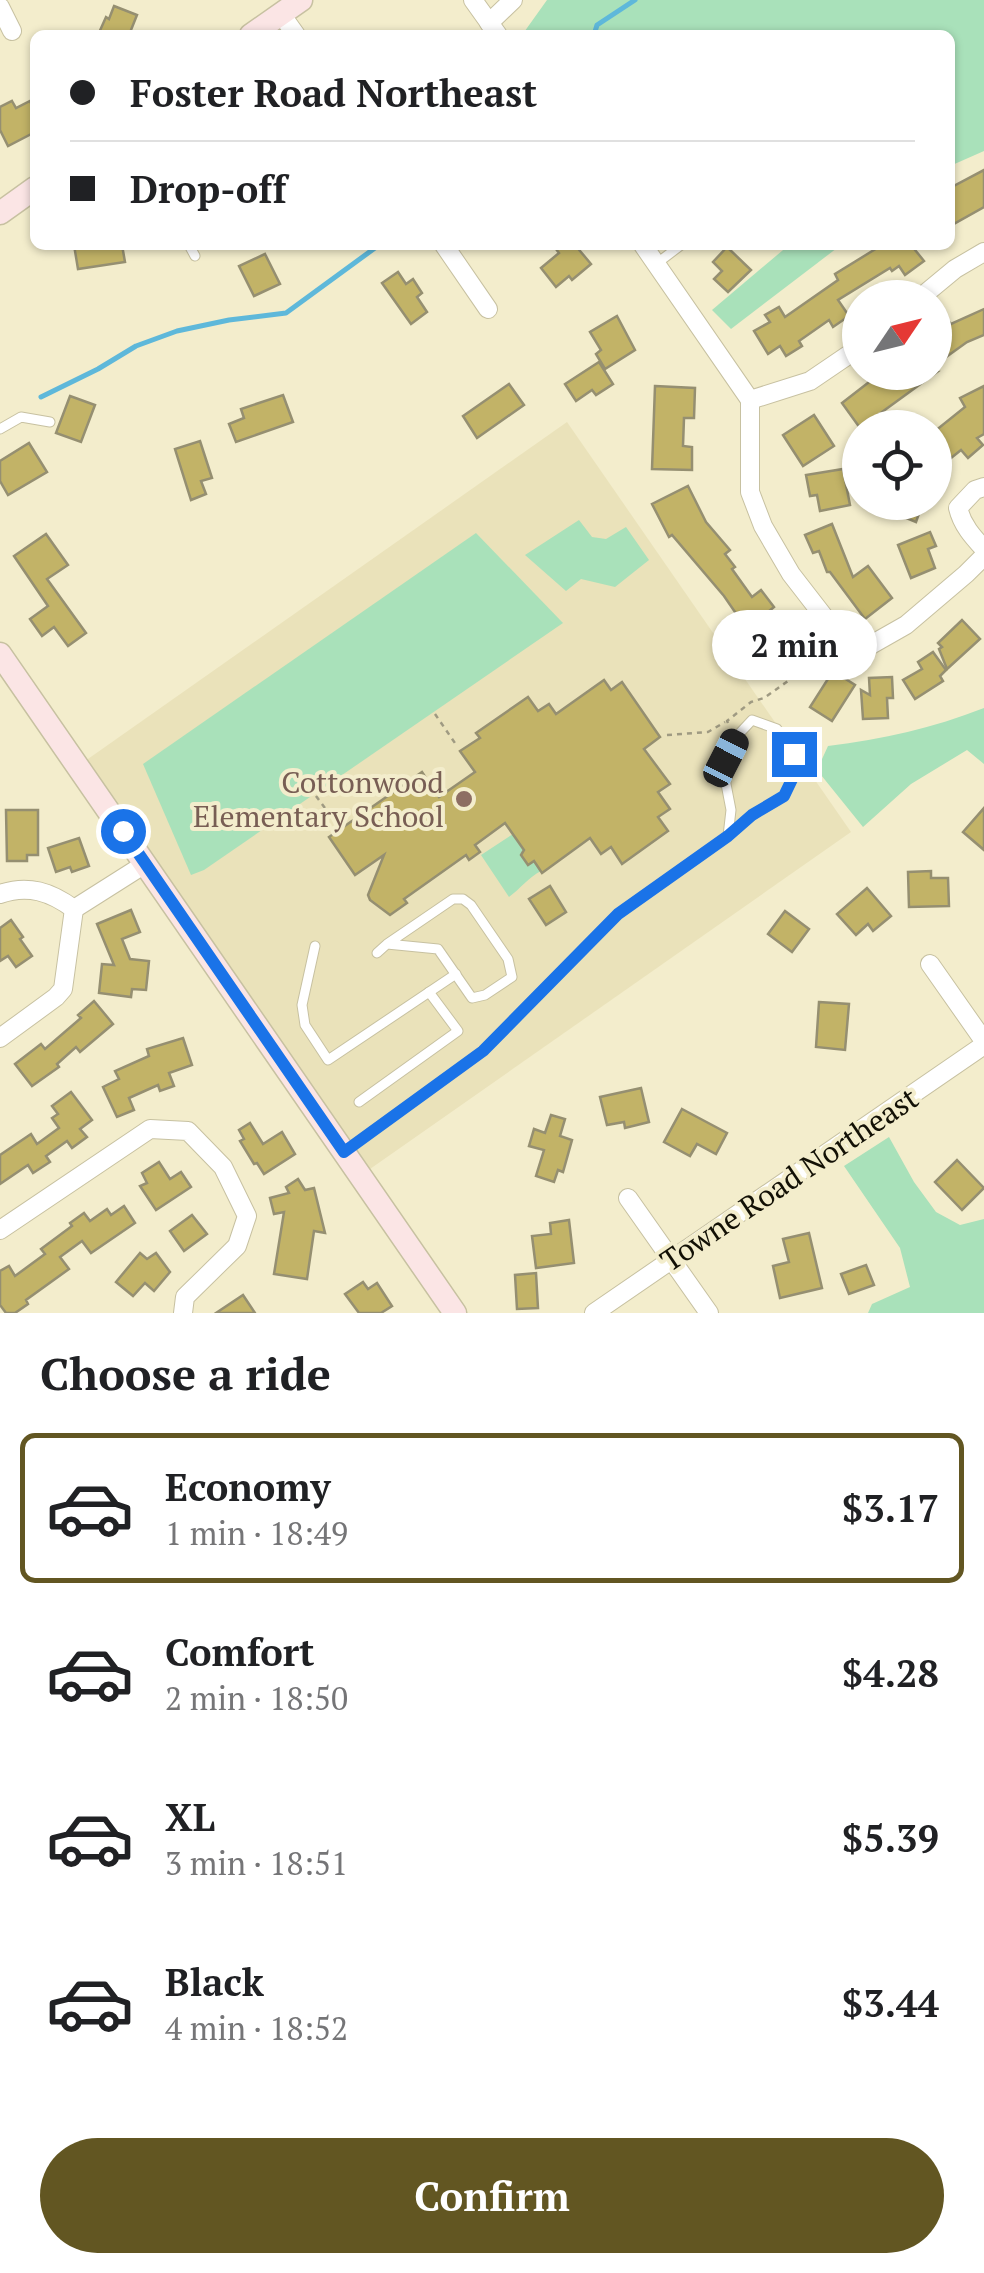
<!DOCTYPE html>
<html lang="en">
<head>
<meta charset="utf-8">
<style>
  :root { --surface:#fff; --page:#f6f6f6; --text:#202124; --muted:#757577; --line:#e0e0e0; --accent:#625622 }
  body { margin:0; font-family:"PT Serif",serif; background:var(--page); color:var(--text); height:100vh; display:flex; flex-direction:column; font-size:38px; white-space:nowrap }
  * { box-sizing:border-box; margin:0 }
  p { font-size:32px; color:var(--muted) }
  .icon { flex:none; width:55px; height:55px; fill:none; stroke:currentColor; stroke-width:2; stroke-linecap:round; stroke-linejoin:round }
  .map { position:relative; height:1313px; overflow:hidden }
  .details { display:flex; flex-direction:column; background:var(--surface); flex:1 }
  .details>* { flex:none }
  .guide { position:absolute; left:30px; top:30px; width:925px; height:220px; border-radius:15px; box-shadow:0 2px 8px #0004; display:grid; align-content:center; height:220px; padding:0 40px; background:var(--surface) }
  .needle { width:65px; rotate:55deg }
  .tools { position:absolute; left:842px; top:280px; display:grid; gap:20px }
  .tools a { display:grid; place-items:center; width:110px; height:110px; border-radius:50%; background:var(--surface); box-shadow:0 2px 8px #0004; font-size:50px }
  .end { position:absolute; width:45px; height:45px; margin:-22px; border:12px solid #1a73e8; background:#fff; box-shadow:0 0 0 5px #fff }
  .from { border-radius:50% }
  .bubble { position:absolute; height:70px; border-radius:35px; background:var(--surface); box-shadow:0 2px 8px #0004; font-size:32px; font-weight:700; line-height:70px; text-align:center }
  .car { position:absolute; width:30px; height:60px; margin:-30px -15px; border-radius:12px; box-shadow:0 0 8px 2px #0007; background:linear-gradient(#222 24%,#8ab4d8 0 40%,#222 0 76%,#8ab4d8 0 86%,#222 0) }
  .guide b { display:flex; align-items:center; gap:35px; height:95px; font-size:38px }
  .guide b+b { border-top:2px solid var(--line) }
  .guide i { width:25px; height:25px; background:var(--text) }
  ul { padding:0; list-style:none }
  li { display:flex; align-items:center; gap:30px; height:150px; margin:0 20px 15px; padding:0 20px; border:5px solid transparent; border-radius:15px }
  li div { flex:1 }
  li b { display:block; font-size:38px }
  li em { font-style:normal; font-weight:700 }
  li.selected { border-color:var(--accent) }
  li>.icon { width:90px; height:90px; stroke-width:1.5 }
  h2 { padding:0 40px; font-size:45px; line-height:120px }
  .action { display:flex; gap:20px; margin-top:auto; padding:20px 40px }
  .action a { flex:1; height:115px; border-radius:60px; background:var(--accent); color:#fff; font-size:40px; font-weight:700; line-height:115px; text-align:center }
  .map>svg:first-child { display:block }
</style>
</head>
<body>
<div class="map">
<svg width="984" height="1313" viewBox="0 0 984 1313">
  <rect width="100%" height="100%" fill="#f3edcc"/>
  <polygon fill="#eae2ba" points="567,422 851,832 360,1176 78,766"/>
  <g fill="#a9e1ba">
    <polygon points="547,0 984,0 984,151 950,166 950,35 522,35"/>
    <polygon points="789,245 841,245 731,329 712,310"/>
    <polygon points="579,520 592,537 606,539 626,527 649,560 615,587 581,579 566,591 525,555"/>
    <polygon points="476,533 563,623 204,870 191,875 143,764"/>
    <path d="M 984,708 L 984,764 L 967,750 L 911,784 L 863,827 L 817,770 L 828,746 C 883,739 933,728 984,708 Z"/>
    <path d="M 513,834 L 524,850 L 528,865 L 533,861 L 541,871 C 529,877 520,889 509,897 L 481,855 Z"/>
    <polygon points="889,1137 914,1182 936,1212 960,1225 984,1219 984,1313 868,1313 872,1304 910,1287 900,1248 844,1166"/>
  </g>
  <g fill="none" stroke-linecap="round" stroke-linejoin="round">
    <g stroke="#5eb8da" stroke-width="5">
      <polyline points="594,35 597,25 635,0"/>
      <polyline points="41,397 98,369 136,346 177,331 229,320 286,313 379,245"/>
    </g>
  </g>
  <g fill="#c2b367" stroke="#958f71" stroke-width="2.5">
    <polygon points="114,6 137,15 129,35 98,35 106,17 109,19"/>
    <polygon points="12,101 16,108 30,101 35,112 35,132 8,146 0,130 0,107"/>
    <polygon points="984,170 984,207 950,226 950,188"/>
    <polygon points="74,245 122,245 125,262 78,269"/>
    <polygon points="553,245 575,245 591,264 572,280 569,276 556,287 541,268 559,253"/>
    <polygon points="882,245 911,245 924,261 905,275 899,266 892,271 890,268 838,300 849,316 833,327 829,320 799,341 802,346 786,356 780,346 768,354 754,331 770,322 765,315 779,307 785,317 838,280 835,274"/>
    <polygon points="727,247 751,270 728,292 714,279 722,271 713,262"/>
    <polygon points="265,254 280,284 254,296 239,266"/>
    <polygon points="398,272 406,284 413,279 422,293 417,297 427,312 411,324 382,283"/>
    <polygon points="984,309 984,335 967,342 935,365 935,326 946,318 951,324"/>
    <polygon points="617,316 635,350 605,369 596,354 601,350 590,332"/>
    <polygon points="599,362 613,384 596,395 592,390 576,401 565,384"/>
    <polygon points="882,372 937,372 860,428 842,403"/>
    <polygon points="509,384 524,405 477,438 463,416"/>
    <polygon points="655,386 695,388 694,418 684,418 683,446 692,447 692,470 652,469"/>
    <polygon points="984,386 984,434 977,438 983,445 968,458 961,450 935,471 935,431 965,407 960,398"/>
    <polygon points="283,395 293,422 236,442 229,424 244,418 241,409"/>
    <polygon points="70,396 95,405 81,442 56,433"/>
    <polygon points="814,415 834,446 803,466 783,435"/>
    <polygon points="200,441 212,478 201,481 206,494 191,500 175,449"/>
    <polygon points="29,443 47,472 8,495 0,481 0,461"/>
    <polygon points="843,469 850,505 820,511 817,495 810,496 806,475"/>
    <polygon points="688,486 706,522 730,550 725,554 735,567 732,569 752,597 761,590 774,607 768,612 786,638 796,631 809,648 773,674 763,659 771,653 751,625 746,628 724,596 672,535 669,537 652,504"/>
    <polygon points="868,502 923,502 916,522"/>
    <polygon points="832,524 853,577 868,566 892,598 865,619 830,572 827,572 819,551 813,553 805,535"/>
    <polygon points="930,532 936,546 928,549 935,568 911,578 898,545"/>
    <polygon points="46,534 68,565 47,579 86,633 68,646 54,627 42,636 30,619 48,606 14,556"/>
    <polygon points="962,620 980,639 947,669 939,649 942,647 938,643"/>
    <polygon points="933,652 946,670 940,676 943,681 915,699 903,680 922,669 918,662"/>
    <polygon points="833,671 855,685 832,721 810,707"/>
    <polygon points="892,677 893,698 887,698 888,718 863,719 861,690 870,695 869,678"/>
    <polygon points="604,680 611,690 622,682 660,737 644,749 670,784 658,792 670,809 658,817 668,831 622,864 611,847 601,854 590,838 542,873 534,861 528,865 521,855 524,850 505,823 475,845 480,852 469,860 466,855 404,899 407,903 390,915 370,900 368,895 384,855 355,875 329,837 422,772 439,797 475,772 460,751 480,738 476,733 528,697 538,711 549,704 556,714"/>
    <polygon points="984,808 984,850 963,832"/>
    <polygon points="6,810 38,810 38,855 27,855 27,861 7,861"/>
    <polygon points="79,838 89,866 72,872 70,867 56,872 48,848"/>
    <polygon points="931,871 931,878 948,878 949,906 909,907 908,872"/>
    <polygon points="550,886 566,912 546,925 529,899"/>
    <polygon points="867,888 891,916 873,931 868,924 856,935 837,914"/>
    <polygon points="131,910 140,932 122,939 130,959 149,961 146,990 132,989 131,997 99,993 102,964 114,965 97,924"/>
    <polygon points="785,911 809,929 792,952 768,934"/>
    <polygon points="11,920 23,937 20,939 32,956 16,967 8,956 0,961 0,928"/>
    <polygon points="94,1001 113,1024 80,1052 76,1047 57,1064 59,1067 32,1086 15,1064 41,1044 45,1049 81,1018 78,1015"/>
    <polygon points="819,1002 849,1004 845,1050 816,1047"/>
    <polygon points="183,1038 192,1065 169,1073 174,1086 160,1091 158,1085 129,1098 134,1110 117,1117 103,1087 119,1079 115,1071 149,1056 147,1049"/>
    <polygon points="641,1088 649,1122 625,1128 624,1122 607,1125 600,1097"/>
    <polygon points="71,1092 92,1120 80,1129 87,1137 72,1148 67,1141 46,1156 50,1162 33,1173 28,1165 0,1184 0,1155 31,1134 37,1144 59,1128 52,1118 58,1114 52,1106"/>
    <polygon points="682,1109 727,1133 716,1154 697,1144 690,1156 664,1142"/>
    <polygon points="551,1115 565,1119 560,1136 572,1140 563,1172 558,1170 554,1182 536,1176 544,1150 529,1146 534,1129 545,1133"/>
    <polygon points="250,1123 263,1144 282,1132 295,1154 264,1174 257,1163 254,1164 240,1141 244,1139 239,1130"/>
    <polygon points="957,1160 984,1188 962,1210 935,1182"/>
    <polygon points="159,1162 170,1179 181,1172 191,1187 156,1210 140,1186 147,1183 142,1173"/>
    <polygon points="298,1179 305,1190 314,1188 325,1233 314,1231 307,1279 274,1274 284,1212 274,1214 270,1198 289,1193 286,1187"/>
    <polygon points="124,1206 135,1223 91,1253 82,1241 60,1257 69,1269 26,1300 28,1304 15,1313 6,1313 0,1305 0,1271 9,1266 15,1276 45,1254 41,1249 72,1226 70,1223 84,1213 90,1221 107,1209 111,1215"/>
    <polygon points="192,1215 207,1234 184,1251 170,1231"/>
    <polygon points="569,1220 574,1263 536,1268 532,1236 551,1234 550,1223"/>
    <polygon points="809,1233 822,1288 780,1298 773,1266 789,1262 783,1239"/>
    <polygon points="140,1253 147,1259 156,1253 170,1272 154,1291 145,1283 133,1296 116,1282"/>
    <polygon points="866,1265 874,1285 849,1294 841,1274"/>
    <polygon points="536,1273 538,1308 517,1309 515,1275"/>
    <polygon points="363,1282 368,1289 377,1283 392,1306 381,1313 359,1313 345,1294"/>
    <polygon points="243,1295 255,1313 216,1313"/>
  </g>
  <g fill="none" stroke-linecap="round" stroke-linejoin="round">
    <defs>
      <g id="lane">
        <polyline points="189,245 195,256"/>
        <polyline points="656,264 681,245"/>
        <polyline points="0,429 21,417 50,422"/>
        <polyline points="315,946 302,1005 305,1025 328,1060 456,974"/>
        <polyline points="377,953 387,944 453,899 463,899 471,905 508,959 512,977 485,995 472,998 438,949 387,944"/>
        <polyline points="359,1102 458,1031 429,992"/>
        <polyline points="345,1151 483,1051 618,914 728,836 752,815 784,796 796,771 794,754 777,729 752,720 738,735 726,758 726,784 731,810 728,836"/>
      </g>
      <g id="street">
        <polyline points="473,0 498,35"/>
        <polyline points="0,7 12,31"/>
        <polyline points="281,14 296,35"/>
        <polyline points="489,23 513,0"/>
        <polyline points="444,245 488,309"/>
        <polyline points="643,245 750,400 750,492 763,526 791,574 839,636 869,646 906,625 966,574 984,556"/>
        <polyline points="920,298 955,269 984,252"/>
        <polyline points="750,400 810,381 860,347"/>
        <path d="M 984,487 L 975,490 L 958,508 C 962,525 973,537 984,549"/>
        <path d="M 0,894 C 28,884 51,892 74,909"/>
        <polyline points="74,909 145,864"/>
        <polyline points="930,964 984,1041"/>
        <polyline points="0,1038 56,997 63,989 74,909"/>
        <polyline points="628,1198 709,1313"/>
        <polyline points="0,1230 150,1129 188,1131 223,1167 247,1216 237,1246 185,1297 183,1313"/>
        <polyline points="594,1313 984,1045"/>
      </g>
      <g id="secondary">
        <polyline points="251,35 301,0"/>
        <polyline points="0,213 35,188"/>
        <polyline points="0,654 455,1313"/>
      </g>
    </defs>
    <use href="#lane" stroke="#c7c1a1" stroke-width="11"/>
    <use href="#street" stroke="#c7c1a1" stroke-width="20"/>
    <use href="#secondary" stroke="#c7c1a1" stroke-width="25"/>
    <g stroke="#9f9a82" stroke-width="2.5" stroke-dasharray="5 5" stroke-linecap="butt">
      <polyline points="435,714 457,746"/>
      <polyline points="728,723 727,721 751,702 764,698 829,652"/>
      <polyline points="667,735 708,732 725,722"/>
      <polyline points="316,796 339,827"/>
    </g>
    <use href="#lane" stroke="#fff" stroke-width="9"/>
    <use href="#street" stroke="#fff" stroke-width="18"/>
    <use href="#secondary" stroke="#fbe5e5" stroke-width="22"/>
  </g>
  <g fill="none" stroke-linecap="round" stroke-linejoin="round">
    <polyline stroke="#1a73e8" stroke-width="12" points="123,831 344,1152 483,1051 618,914 728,836 752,815 784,796 796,771 794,754"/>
  </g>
  <circle fill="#8d6e63" stroke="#f3edcc" stroke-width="4" cx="464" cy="799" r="10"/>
  <g text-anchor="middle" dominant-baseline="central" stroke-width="8" stroke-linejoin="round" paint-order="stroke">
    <g font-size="30" fill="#785e54" stroke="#f3edcc" text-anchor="end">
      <text x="444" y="782">Cottonwood<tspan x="444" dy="34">Elementary School</tspan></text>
    </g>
    <g font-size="30" fill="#121005" stroke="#f3edcc">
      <text transform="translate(789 1179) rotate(-34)">Towne Road Northeast</text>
    </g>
  </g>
</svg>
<div class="tools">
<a><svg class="needle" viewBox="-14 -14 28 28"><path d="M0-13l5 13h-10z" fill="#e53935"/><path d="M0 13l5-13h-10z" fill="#757577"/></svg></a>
<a><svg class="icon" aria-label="locate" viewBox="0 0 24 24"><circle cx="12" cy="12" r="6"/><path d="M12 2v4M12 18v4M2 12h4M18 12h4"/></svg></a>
</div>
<i class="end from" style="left:123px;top:831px"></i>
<i class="end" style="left:794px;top:754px"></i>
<div class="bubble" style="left:712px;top:610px;width:165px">2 min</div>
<i class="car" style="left:726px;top:758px;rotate:27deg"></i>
<div class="guide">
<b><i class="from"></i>Foster Road Northeast</b>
<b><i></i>Drop-off</b>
</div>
</div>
<section class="details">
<h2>Choose a ride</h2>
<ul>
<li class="selected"><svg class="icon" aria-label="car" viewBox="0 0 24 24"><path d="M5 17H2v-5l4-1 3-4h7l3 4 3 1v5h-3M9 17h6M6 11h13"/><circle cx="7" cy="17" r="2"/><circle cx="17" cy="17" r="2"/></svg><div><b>Economy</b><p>1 min · 18:49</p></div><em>$3.17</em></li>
<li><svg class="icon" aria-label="car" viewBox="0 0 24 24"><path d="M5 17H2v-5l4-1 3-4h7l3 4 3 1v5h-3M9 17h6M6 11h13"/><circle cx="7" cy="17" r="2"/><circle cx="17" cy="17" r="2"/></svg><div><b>Comfort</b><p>2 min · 18:50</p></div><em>$4.28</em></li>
<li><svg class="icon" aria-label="car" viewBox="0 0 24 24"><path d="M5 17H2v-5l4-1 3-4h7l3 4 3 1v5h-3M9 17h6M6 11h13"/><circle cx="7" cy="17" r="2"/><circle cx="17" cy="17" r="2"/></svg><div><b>XL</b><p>3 min · 18:51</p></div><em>$5.39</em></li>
<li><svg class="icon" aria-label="car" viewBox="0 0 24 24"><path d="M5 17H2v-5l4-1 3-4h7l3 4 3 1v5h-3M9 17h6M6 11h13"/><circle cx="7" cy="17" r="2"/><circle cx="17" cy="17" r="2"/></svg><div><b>Black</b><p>4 min · 18:52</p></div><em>$3.44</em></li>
</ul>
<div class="action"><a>Confirm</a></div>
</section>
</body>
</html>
